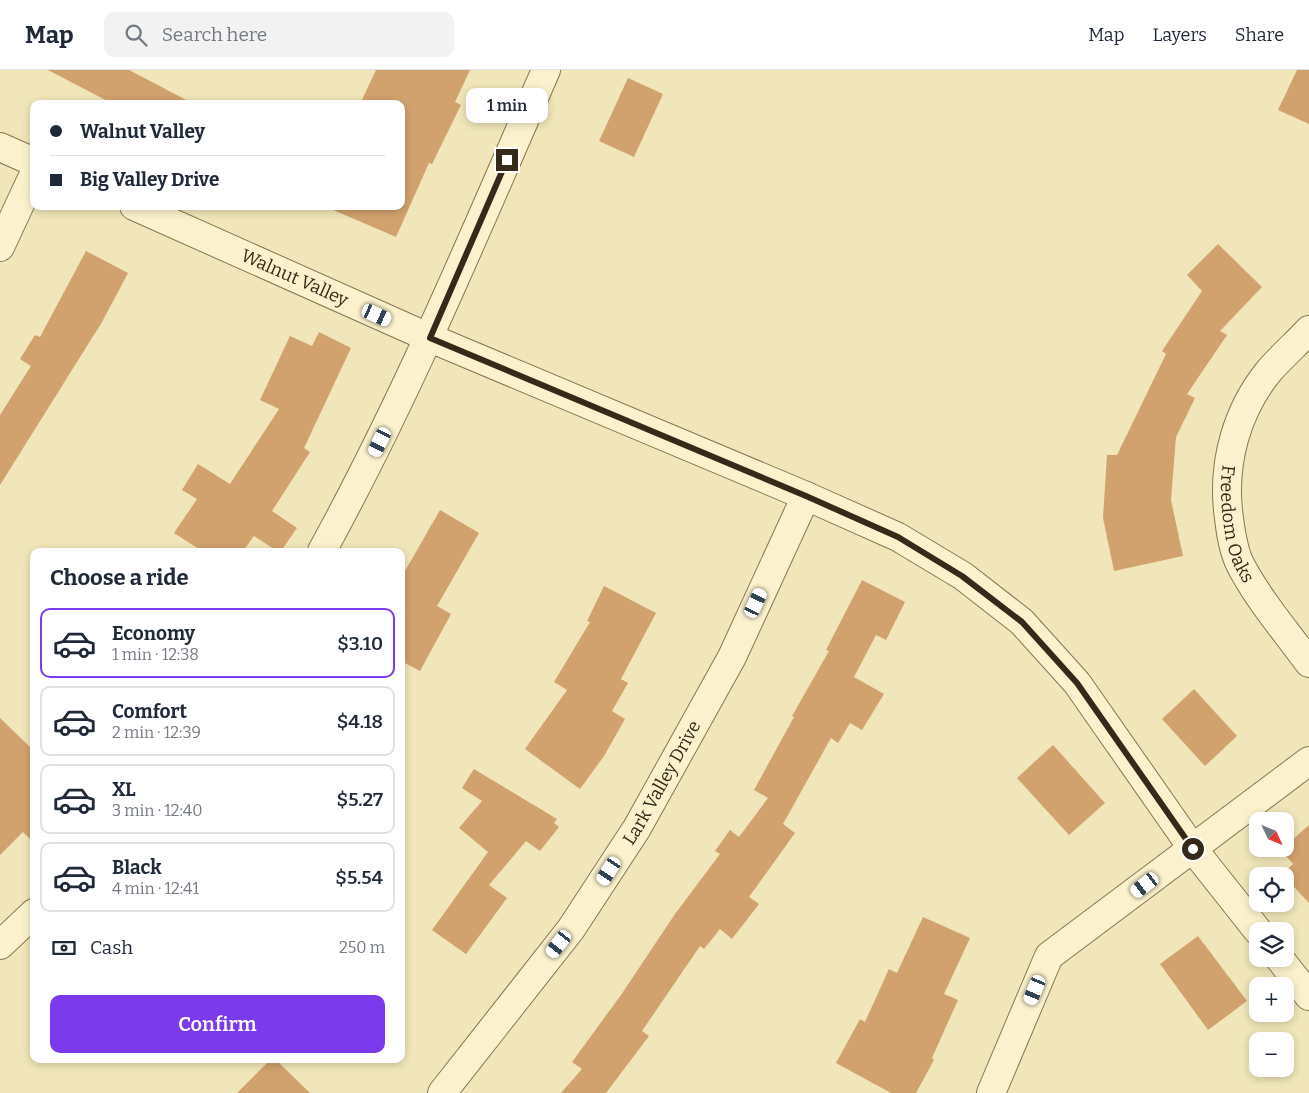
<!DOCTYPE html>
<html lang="en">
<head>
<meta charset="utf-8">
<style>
  :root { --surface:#fff; --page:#f2f2f3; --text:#1f2937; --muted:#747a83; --line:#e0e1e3; --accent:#7c3aed }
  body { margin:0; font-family:Bitter,serif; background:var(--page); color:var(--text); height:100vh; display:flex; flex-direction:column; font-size:19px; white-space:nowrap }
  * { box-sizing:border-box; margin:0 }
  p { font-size:16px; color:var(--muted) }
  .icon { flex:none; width:28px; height:28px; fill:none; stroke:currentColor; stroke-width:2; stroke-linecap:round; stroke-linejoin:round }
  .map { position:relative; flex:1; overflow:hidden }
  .panel { position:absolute; left:30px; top:478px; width:375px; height:515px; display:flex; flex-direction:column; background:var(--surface); border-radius:10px; box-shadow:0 2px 8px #0003 }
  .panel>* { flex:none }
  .guide { position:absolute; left:30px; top:30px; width:375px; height:110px; border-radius:10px; box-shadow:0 2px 8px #0003; display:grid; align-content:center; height:110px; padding:0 20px; background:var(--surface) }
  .needle { width:32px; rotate:133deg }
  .tools { position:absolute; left:1249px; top:742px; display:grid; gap:10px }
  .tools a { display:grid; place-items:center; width:45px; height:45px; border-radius:10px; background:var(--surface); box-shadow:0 2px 8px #0003; font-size:25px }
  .end { position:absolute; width:22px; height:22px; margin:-11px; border:6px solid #352a19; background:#fff; box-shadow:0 0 0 2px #fff }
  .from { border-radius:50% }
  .bubble { position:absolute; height:35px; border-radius:10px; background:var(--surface); box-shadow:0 2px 8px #0003; font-size:16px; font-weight:600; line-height:35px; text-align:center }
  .car { position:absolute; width:15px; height:30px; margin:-15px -8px; border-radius:6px; box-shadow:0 0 4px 1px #0007; background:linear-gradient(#fff 24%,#345 0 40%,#fff 0 76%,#345 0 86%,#fff 0) }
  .guide b { display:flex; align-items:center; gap:18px; height:48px; font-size:19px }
  .guide b+b { border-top:1px solid var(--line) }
  .guide i { width:12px; height:12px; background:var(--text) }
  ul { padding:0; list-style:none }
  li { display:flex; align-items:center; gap:15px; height:70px; margin:0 10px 8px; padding:0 10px; border:2px solid var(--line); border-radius:10px }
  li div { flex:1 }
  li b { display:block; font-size:19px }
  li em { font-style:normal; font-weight:600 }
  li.current { border-color:var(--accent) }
  li>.icon { width:45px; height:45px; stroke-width:1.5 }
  h2 { padding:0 20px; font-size:22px; line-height:60px }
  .pay { display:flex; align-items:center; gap:12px; height:55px; padding:0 20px; font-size:19px }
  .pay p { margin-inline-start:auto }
  .cta { display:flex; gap:10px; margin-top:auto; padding:10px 20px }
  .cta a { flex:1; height:58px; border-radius:10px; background:var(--accent); color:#fff; font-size:20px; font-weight:600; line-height:58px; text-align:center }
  header { display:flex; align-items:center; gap:30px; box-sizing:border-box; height:70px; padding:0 25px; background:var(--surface); border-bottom:1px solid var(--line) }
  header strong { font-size:24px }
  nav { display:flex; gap:28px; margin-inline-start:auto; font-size:18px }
  .search { width:350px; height:45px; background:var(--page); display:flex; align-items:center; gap:12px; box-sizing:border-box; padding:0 18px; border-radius:10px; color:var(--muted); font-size:19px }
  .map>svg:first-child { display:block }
</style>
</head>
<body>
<header>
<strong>Map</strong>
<div class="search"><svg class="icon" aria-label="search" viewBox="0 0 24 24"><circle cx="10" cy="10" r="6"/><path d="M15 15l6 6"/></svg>Search here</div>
<nav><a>Map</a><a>Layers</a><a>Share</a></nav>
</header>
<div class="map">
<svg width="1309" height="1023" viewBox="0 0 1309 1023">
  <rect width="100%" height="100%" fill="#f0e6b9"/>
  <g fill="#d1a26d">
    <polygon points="48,0 129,0 194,34 113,34"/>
    <polygon points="376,0 470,0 455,32 461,35 432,94 429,93 396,167 324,136 401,136 401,34 360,34"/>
    <polygon points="1297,0 1309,0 1309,54 1278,40"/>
    <polygon points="628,8 663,24 634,87 599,71"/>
    <polygon points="1218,174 1262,217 1220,261 1227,265 1187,324 1195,328 1176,367 1171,430 1183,486 1114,501 1103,448 1107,385 1117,385 1166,284 1162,281 1202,221 1187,205"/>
    <polygon points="86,181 128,203 102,252 0,415 0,345 31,296 20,289 35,265 40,267"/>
    <polygon points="319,262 351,278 304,378 310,382 272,441 297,458 281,481 277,481 254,466 243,481 202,481 174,463 197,429 182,420 198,394 230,414 279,339 260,330 290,266 312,276"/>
    <polygon points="440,440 479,463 437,536 451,544 420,601 401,591 401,508"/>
    <polygon points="862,510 905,532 886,570 876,565 854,607 884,624 862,660 850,653 838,673 831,668 783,754 795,763 749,827 759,834 732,869 720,859 704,879 700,876 642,961 649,966 606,1023 561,1023 582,999 572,992 621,925 675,844 720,784 715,781 730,760 739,767 768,728 754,720 794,647 792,646 829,581 826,580"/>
    <polygon points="604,516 656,543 621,609 628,613 612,641 625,649 604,686 580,719 525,679 567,620 554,612 590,552 587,551"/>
    <polygon points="1194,619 1237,666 1205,696 1162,649"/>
    <polygon points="0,648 34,681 34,773 23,762 0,785"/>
    <polygon points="1053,675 1105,733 1069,765 1017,708"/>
    <polygon points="474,699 557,749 554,753 559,757 540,781 526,771 489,815 507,828 466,884 432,860 488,782 459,758 482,731 462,718"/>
    <polygon points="1309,755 1309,833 1282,804 1293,794 1281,780"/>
    <polygon points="923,847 970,868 944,924 958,930 932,988 934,990 916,1023 891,1023 836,993 860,949 865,952 889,899 897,903"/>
    <polygon points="1198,866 1247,931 1208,960 1160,894"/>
    <polygon points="271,989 275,989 310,1023 237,1023"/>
  </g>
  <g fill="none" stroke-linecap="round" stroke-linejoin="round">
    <defs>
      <g id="street">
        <polyline points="0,77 34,92"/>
        <path id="s1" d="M 134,136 L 430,268 L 806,426 L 898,467 L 963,506 L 1022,552 L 1077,613 L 1193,779 L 1258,861"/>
        <polyline points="0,177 34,104"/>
        <path id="s2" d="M 1309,260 C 1296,274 1281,287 1269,301 C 1237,340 1223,391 1228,440 C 1230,457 1232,476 1239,492 C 1257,528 1285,560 1309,593"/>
        <path d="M 322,481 C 407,326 475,163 546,0"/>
        <polyline points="0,875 34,843"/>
        <polyline points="1280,889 1309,926"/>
        <path id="s3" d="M 442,1023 L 571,859 L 637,758 L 732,587 L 806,426"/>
        <polyline points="991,1023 1049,886 1309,691"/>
      </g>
    </defs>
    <use href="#street" stroke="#877553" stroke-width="30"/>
    <use href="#street" stroke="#fbf2cd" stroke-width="28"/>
  </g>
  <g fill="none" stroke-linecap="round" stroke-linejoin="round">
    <polyline stroke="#352a19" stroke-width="6" points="507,90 430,268 806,426 898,467 962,506 1022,552 1077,613 1193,779"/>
  </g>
  <g text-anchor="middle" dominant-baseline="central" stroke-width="4" stroke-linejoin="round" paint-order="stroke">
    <g font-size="18" fill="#352a19" stroke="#f7efc9">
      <text stroke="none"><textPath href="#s1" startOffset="176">Walnut Valley</textPath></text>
      <text stroke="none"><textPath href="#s2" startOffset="221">Freedom Oaks</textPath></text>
      <text stroke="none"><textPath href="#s3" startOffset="381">Lark Valley Drive</textPath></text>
    </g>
  </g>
</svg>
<div class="tools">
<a><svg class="needle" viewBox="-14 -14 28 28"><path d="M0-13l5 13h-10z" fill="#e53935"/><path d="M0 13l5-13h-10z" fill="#747a83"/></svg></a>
<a><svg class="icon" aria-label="locate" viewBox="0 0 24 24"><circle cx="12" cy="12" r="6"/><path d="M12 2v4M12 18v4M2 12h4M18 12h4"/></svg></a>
<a><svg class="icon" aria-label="layers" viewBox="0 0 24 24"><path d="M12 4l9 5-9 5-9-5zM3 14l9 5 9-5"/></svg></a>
<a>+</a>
<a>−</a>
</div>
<i class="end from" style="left:1193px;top:779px"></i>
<i class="end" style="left:507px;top:90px"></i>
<div class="bubble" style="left:466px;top:18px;width:82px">1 min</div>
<i class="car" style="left:377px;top:245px;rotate:114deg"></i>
<i class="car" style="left:380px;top:372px;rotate:206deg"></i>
<i class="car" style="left:756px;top:533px;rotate:25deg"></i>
<i class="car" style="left:609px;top:801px;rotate:213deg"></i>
<i class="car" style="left:1145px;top:815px;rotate:233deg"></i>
<i class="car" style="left:559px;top:874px;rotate:218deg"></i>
<i class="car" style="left:1035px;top:920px;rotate:203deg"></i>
<div class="guide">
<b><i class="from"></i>Walnut Valley</b>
<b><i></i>Big Valley Drive</b>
</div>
<section class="panel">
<h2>Choose a ride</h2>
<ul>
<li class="current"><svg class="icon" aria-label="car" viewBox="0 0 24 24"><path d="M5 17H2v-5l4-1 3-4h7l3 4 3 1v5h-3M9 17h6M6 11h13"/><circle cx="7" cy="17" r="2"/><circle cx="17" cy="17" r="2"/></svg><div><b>Economy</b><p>1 min · 12:38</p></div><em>$3.10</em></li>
<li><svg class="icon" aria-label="car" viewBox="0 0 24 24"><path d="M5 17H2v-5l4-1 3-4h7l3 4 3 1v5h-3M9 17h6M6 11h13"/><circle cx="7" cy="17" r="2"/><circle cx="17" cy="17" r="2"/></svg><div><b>Comfort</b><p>2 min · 12:39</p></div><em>$4.18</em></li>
<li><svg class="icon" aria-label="car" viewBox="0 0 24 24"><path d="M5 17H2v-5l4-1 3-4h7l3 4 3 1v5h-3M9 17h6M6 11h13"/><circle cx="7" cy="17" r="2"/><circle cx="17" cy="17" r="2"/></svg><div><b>XL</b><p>3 min · 12:40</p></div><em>$5.27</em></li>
<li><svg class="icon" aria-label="car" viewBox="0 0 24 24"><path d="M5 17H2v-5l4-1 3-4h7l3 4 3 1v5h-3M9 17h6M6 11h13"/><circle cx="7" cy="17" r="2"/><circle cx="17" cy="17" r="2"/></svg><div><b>Black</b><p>4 min · 12:41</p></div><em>$5.54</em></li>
</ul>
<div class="pay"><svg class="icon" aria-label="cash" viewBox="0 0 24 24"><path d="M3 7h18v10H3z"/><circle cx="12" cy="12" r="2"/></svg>Cash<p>250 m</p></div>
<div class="cta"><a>Confirm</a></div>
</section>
</div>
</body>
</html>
